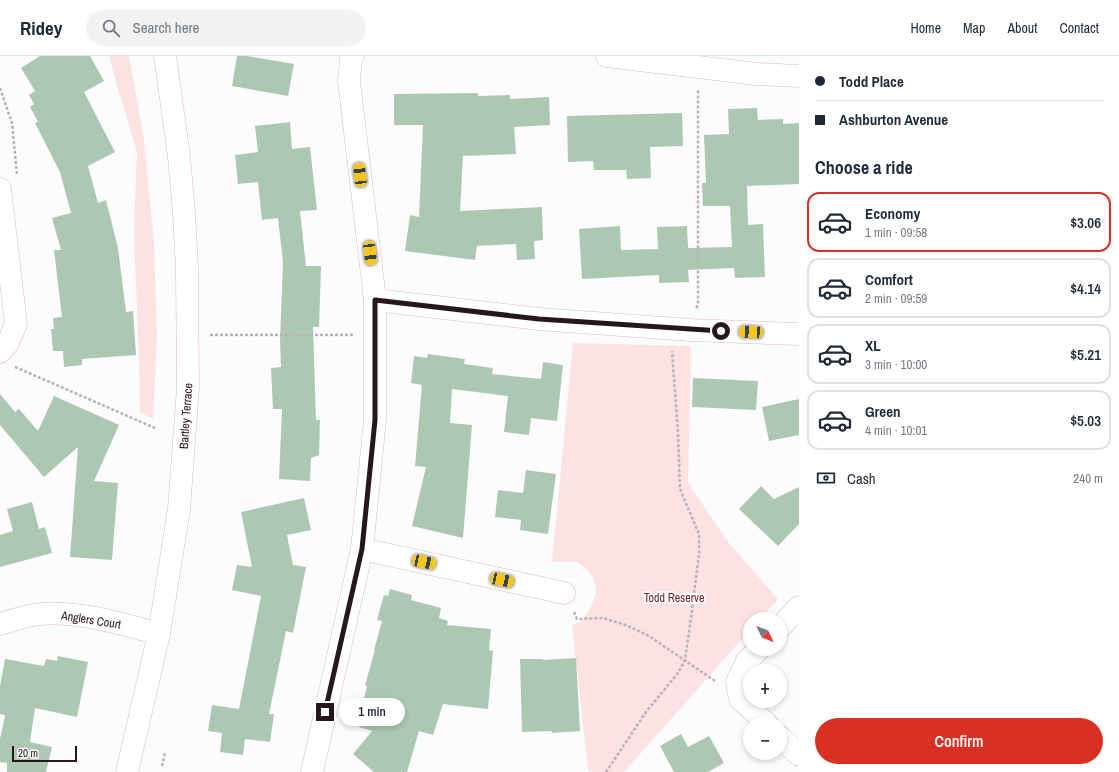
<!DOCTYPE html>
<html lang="en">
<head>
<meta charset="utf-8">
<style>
  :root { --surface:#fff; --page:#f2f2f3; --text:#1f2937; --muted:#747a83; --line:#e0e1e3; --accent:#d93025 }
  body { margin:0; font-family:"Archivo Narrow",sans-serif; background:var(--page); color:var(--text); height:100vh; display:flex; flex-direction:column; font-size:15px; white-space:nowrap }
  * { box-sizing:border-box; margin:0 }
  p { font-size:13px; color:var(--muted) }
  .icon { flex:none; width:22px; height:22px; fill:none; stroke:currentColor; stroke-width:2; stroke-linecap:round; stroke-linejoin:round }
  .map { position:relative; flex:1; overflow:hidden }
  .drawer { display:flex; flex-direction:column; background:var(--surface); width:320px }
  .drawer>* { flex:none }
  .top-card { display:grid; align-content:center; height:88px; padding:0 16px; background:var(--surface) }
  .needle { width:26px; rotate:133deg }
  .controls { position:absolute; left:743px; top:556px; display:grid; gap:8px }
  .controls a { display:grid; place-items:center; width:44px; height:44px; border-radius:50%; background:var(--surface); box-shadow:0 2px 6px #0003; font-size:20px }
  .scale { position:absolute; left:12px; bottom:10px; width:65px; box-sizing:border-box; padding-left:4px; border:2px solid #26181a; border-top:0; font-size:11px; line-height:14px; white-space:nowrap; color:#26181a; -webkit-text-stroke:3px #fcfcfc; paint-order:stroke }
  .end { position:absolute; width:18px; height:18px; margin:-9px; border:5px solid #26181a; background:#fff; box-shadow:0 0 0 2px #fff }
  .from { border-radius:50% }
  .bubble { position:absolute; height:28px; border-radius:14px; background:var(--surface); box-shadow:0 2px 6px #0003; font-size:13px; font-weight:600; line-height:28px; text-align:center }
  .car { position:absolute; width:12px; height:24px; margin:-12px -6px; border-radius:5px; box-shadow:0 0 3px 1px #0007; background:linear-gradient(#f5c518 24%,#345 0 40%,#f5c518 0 76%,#345 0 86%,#f5c518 0) }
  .top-card b { display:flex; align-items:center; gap:14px; height:38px; font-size:15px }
  .top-card b+b { border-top:1px solid var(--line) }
  .top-card i { width:10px; height:10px; background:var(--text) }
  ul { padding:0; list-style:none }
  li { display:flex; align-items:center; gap:12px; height:60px; margin:0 8px 6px; padding:0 8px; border:2px solid var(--line); border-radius:12px }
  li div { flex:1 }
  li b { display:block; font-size:15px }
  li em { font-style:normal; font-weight:600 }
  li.on { border-color:var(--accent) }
  li>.icon { width:36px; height:36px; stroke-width:1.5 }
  h2 { padding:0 16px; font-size:18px; line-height:48px }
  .pay { display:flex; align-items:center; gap:10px; height:44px; padding:0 16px; font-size:15px }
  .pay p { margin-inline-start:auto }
  .button { display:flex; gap:8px; margin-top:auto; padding:8px 16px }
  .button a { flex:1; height:46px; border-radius:24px; background:var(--accent); color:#fff; font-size:16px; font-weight:600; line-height:46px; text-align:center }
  header { display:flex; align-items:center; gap:24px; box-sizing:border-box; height:56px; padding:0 20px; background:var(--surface); border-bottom:1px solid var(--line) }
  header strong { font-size:19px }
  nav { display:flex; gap:22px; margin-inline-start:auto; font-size:14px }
  .search { width:280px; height:36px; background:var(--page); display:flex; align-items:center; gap:10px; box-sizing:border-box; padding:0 14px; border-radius:22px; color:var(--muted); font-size:15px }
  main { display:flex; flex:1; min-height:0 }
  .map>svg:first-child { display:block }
</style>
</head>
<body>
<header>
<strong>Ridey</strong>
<div class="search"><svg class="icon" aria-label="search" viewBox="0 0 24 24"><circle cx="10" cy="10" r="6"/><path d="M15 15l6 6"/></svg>Search here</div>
<nav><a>Home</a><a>Map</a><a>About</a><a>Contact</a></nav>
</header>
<main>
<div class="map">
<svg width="799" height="716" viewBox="0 0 799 716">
  <rect width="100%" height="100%" fill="#fcfcfc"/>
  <g fill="#fde2e4">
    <polygon points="109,0 129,0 144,84 154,187 157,280 153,363 140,356 139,305 134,175 137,96 116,26"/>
    <polygon points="573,287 691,290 688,427 728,486 778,543 760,563 750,563 750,574 624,716 592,716 588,714 572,569 581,566 592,549 596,537 594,524 587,513 577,506 552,506"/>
  </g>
  <g fill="#adc8b2">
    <polygon points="40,0 90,0 104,25 84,36 115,96 88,110 98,147 106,144 118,192 126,256 133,255 136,299 82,303 82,309 64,311 63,295 53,295 51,273 54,273 53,262 62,261 54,194 61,194 52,162 71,157 60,116 35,67 38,66 30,51 34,48 29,39 35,35 21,12"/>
    <polygon points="237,0 247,0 294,8 288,40 232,30"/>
    <polygon points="478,37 478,40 510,39 510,43 549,41 550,69 514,71 516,98 463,100 460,155 542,151 543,184 534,185 535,203 517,204 516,188 477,190 475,204 405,195 410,159 419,161 423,69 394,69 394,38"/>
    <polygon points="757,52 758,64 783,63 783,68 799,67 799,128 747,130 748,169 763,168 765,221 735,222 734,212 688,214 689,226 659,227 659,219 582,223 579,173 620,170 621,194 658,193 657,171 687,170 688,192 732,191 730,150 703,150 702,127 706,127 704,79 729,78 728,53"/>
    <polygon points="682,57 683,90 650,91 651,122 627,123 626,114 594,114 593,105 568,106 567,60"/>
    <polygon points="290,66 292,93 310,91 317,154 300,155 306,210 321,210 319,271 313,271 316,364 320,364 319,399 311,402 310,425 279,423 282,353 273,353 271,312 281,311 280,284 283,206 278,162 262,164 258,126 238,128 235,99 258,96 255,70"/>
    <polygon points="428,298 465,303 464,308 493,312 492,318 541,323 543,306 563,309 557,365 531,362 529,379 504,376 508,340 452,333 450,367 472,369 463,482 412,470 426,411 415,410 422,329 411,327 414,300 427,302"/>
    <polygon points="693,322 758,325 756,354 692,351"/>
    <polygon points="0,338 15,356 19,353 38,375 54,340 119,369 94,425 118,427 112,504 70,501 78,391 44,421 0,369"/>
    <polygon points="799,343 799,379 769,385 762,351"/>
    <polygon points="526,414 556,418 548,478 520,474 521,464 495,461 498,434 523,437"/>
    <polygon points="761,430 774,443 799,431 799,468 778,490 739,453"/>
    <polygon points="304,442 311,474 287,479 293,509 306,511 293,577 286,575 269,658 274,658 270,686 245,683 243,699 220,696 222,677 208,675 212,649 239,653 261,540 232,534 237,509 252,511 241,456"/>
    <polygon points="32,446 39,473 45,471 52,497 0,511 0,479 13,475 7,453"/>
    <polygon points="390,533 412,539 411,544 441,552 439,562 448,565 447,569 491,573 489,594 493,595 488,653 443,648 433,679 419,675 407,716 374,716 353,698 372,675 359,671 362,660 360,659 367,630 365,629 375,594 374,594 382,565 377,564 384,539 388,540"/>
    <polygon points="58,600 88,606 77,661 35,652 30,686 52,691 46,716 7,716 7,707 0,706 0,683 5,659 0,658 0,630 5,603 44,610 46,603 57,605"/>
    <polygon points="576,602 580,675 552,677 552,675 522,676 520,603 543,603 543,604"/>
    <polygon points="681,678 688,691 709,680 724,707 708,716 674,716 660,690"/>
  </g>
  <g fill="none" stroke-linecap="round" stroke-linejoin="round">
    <defs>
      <g id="minor">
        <polyline points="607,0 756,18 799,20"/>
        <polyline points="0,133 16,268 8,287 0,296"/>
        <polyline points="375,244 539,263 690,274 797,278"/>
        <polyline points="362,493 564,537"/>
        <path d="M 0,568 C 11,565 22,561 33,559 C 71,553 121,567 159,578"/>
        <polyline points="780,571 799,551"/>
        <polyline points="759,593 747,605 737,626 740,643 766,667"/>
        <polyline points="780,681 799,699"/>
        <polyline points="312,716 362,493 375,364 375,244 349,25 351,3 353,0"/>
      </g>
      <polyline id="tertiary" points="127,716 159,578 179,453 188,332 187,212 184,157 179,100 165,0"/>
    </defs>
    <use href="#minor" stroke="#dcb7bb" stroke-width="23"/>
    <use href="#tertiary" stroke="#dcb7bb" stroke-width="23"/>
    <g stroke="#b8b3b4" stroke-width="2.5" stroke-dasharray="3 2" stroke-linecap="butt">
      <polyline points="0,32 12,67 17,119"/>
      <polyline points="696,252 698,249 698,33"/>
      <polyline points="210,279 353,279"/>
      <polyline points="15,311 155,372"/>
      <polyline points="574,556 577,563 603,562 626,569 649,580 715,625"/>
      <polyline points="162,710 165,697"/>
      <polyline points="606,716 646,656 678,617 685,604 691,562 699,498 699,478 680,433 678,377 672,295"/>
    </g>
    <use href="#minor" stroke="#fff" stroke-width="22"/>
    <use href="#tertiary" stroke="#fff" stroke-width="22"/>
  </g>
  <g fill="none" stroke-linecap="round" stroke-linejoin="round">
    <polyline stroke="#26181a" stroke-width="5" points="325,656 362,493 375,364 375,244 539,263 721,275"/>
  </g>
  <g text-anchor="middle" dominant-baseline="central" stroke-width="4" stroke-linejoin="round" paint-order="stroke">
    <g font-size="12" fill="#26181a" stroke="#fcfcfc">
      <text transform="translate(186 360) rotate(-86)">Bartley Terrace</text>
      <text transform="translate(91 564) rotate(9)">Anglers Court</text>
    </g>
    <g font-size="12" fill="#722234" stroke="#fcfcfc">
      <text x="674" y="542">Todd Reserve</text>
    </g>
  </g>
</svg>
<div class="controls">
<a><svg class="needle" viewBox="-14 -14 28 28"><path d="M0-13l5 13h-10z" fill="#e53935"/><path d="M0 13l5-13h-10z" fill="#747a83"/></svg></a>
<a>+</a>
<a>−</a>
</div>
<div class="scale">20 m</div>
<i class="end from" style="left:721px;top:275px"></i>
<i class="end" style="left:325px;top:656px"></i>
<div class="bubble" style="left:339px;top:642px;width:66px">1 min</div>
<i class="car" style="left:360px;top:119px;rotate:353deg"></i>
<i class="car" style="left:370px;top:197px;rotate:173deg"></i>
<i class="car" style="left:751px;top:276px;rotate:273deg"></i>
<i class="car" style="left:424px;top:506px;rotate:102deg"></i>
<i class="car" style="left:502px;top:524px;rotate:102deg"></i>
</div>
<section class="drawer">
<div class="top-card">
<b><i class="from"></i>Todd Place</b>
<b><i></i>Ashburton Avenue</b>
</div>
<h2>Choose a ride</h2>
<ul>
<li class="on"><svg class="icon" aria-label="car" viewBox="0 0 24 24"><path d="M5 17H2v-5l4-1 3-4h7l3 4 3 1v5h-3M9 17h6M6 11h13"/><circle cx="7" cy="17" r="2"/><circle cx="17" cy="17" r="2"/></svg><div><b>Economy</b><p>1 min · 09:58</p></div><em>$3.06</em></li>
<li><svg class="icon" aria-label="car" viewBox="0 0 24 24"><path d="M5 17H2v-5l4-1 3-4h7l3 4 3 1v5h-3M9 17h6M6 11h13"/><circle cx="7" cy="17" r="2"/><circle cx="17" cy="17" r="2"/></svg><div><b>Comfort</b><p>2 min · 09:59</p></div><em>$4.14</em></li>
<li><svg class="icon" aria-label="car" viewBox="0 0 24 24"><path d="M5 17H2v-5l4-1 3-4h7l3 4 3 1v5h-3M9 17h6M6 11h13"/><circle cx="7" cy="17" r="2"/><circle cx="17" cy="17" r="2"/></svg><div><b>XL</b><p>3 min · 10:00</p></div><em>$5.21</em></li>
<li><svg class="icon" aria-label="car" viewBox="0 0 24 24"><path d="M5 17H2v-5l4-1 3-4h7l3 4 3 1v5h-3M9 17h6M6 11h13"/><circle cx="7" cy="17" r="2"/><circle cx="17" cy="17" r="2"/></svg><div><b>Green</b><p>4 min · 10:01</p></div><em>$5.03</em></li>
</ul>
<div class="pay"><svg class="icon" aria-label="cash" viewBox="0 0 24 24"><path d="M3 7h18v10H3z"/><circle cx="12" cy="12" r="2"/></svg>Cash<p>240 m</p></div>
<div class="button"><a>Confirm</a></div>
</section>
</main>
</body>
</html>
